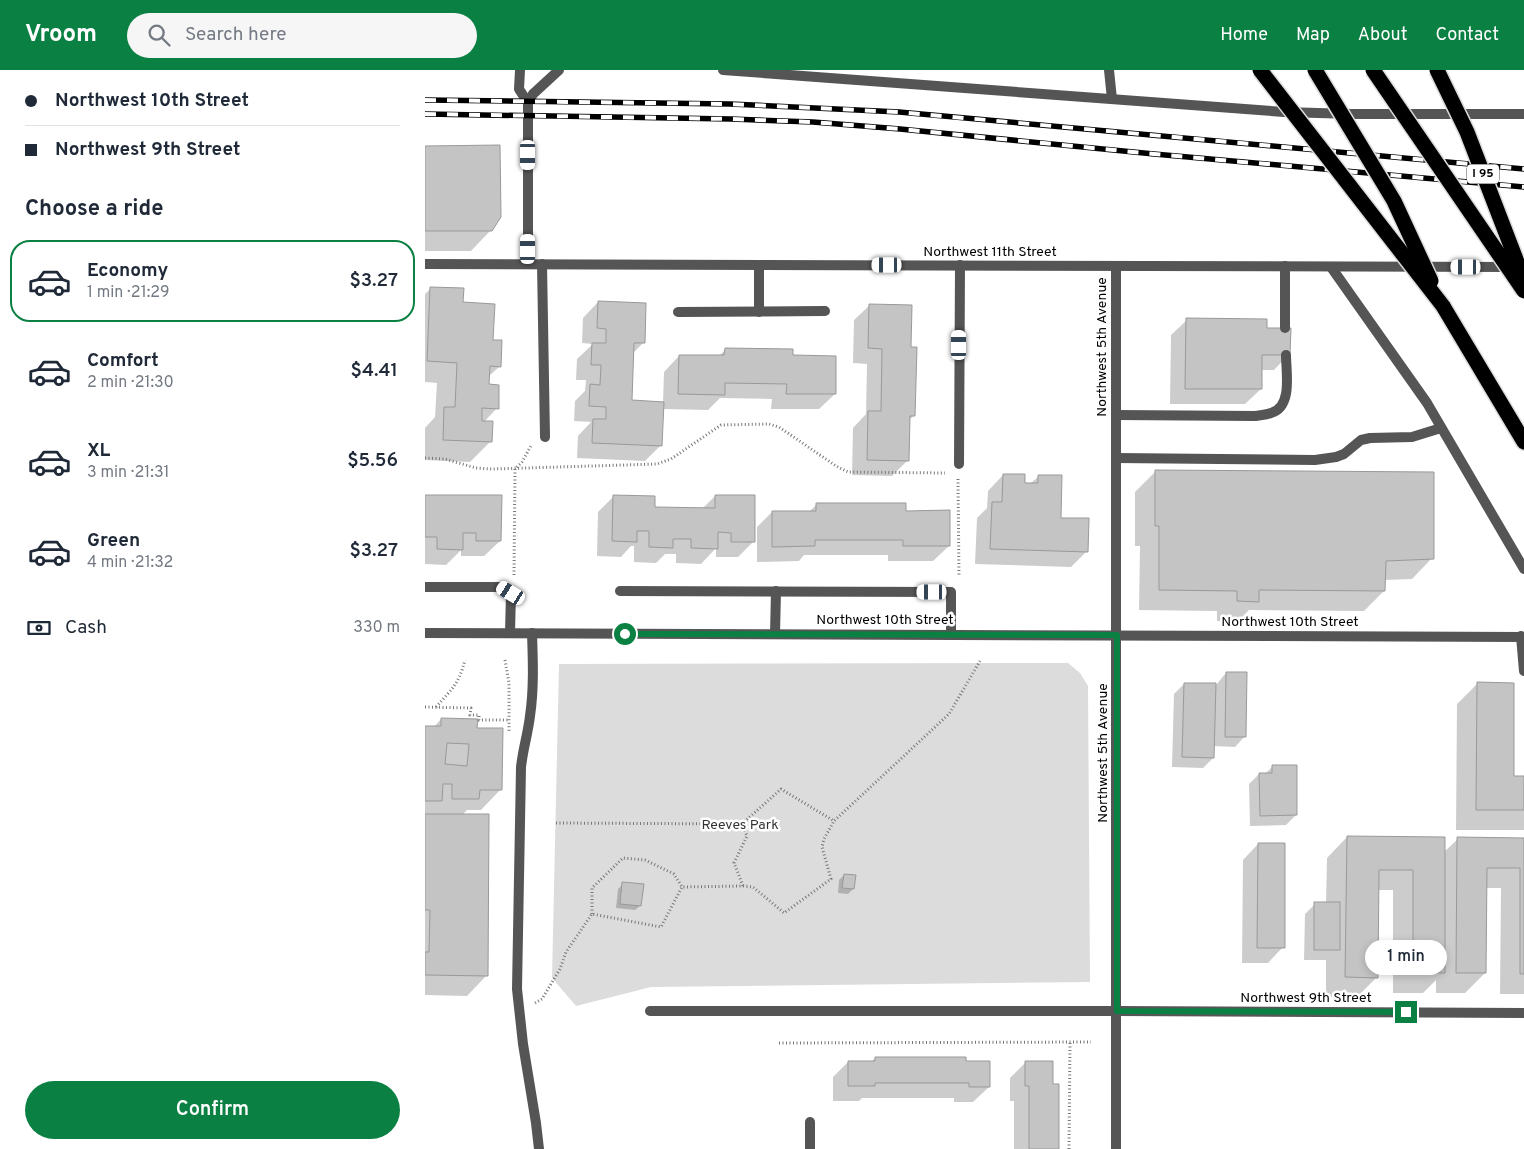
<!DOCTYPE html>
<html lang="en">
<head>
<meta charset="utf-8">
<style>
  :root { --surface:#fff; --page:#f6f6f7; --text:#1f2937; --muted:#747a83; --line:#e0e1e3; --accent:#0b8043 }
  body { margin:0; font-family:Overpass,sans-serif; background:var(--page); color:var(--text); height:100vh; display:flex; flex-direction:column; font-size:19px; white-space:nowrap }
  * { box-sizing:border-box; margin:0 }
  p { font-size:16px; color:var(--muted) }
  .icon { flex:none; width:28px; height:28px; fill:none; stroke:currentColor; stroke-width:2; stroke-linecap:round; stroke-linejoin:round }
  .map { position:relative; flex:1; overflow:hidden }
  .drawer { display:flex; flex-direction:column; background:var(--surface); width:425px }
  .drawer>* { flex:none }
  .guide { display:grid; align-content:center; height:110px; padding:0 25px; background:var(--surface) }
  .end { position:absolute; width:22px; height:22px; margin:-11px; border:6px solid #0b8043; background:#fff; box-shadow:0 0 0 2px #fff }
  .from { border-radius:50% }
  .bubble { position:absolute; height:35px; border-radius:18px; background:var(--surface); box-shadow:0 2px 8px #0003; font-size:16px; font-weight:600; line-height:35px; text-align:center }
  .car { position:absolute; width:15px; height:30px; margin:-15px -8px; border-radius:6px; box-shadow:0 0 4px 1px #0007; background:linear-gradient(#fff 24%,#345 0 40%,#fff 0 76%,#345 0 86%,#fff 0) }
  .guide b { display:flex; align-items:center; gap:18px; height:48px; font-size:19px }
  .guide b+b { border-top:1px solid var(--line) }
  .guide i { width:12px; height:12px; background:var(--text) }
  ul { padding:0; list-style:none }
  li { display:flex; align-items:center; gap:15px; height:82px; margin:0 10px 8px; padding:0 15px; border:2px solid transparent; border-radius:20px }
  li div { flex:1 }
  li b { display:block; font-size:19px }
  li em { font-style:normal; font-weight:600 }
  li.active { border-color:var(--accent) }
  li>.icon { width:45px; height:45px; stroke-width:1.5 }
  h2 { padding:0 25px; font-size:22px; line-height:60px }
  .pay { display:flex; align-items:center; gap:12px; height:55px; padding:0 25px; font-size:19px }
  .pay p { margin-inline-start:auto }
  .button { display:flex; gap:10px; margin-top:auto; padding:10px 25px }
  .button a { flex:1; height:58px; border-radius:30px; background:var(--accent); color:#fff; font-size:20px; font-weight:600; line-height:58px; text-align:center }
  header { display:flex; align-items:center; gap:30px; box-sizing:border-box; height:70px; padding:0 25px; background:var(--accent); color:#fff }
  header strong { font-size:24px }
  nav { display:flex; gap:28px; margin-inline-start:auto; font-size:18px }
  .search { width:350px; height:45px; background:var(--page); display:flex; align-items:center; gap:12px; box-sizing:border-box; padding:0 18px; border-radius:28px; color:var(--muted); font-size:19px }
  main { display:flex; flex:1; min-height:0 }
  .map>svg:first-child { display:block }
</style>
</head>
<body>
<header>
<strong>Vroom</strong>
<div class="search"><svg class="icon" aria-label="search" viewBox="0 0 24 24"><circle cx="10" cy="10" r="6"/><path d="M15 15l6 6"/></svg>Search here</div>
<nav><a>Home</a><a>Map</a><a>About</a><a>Contact</a></nav>
</header>
<main>
<section class="drawer">
<div class="guide">
<b><i class="from"></i>Northwest 10th Street</b>
<b><i></i>Northwest 9th Street</b>
</div>
<h2>Choose a ride</h2>
<ul>
<li class="active"><svg class="icon" aria-label="car" viewBox="0 0 24 24"><path d="M5 17H2v-5l4-1 3-4h7l3 4 3 1v5h-3M9 17h6M6 11h13"/><circle cx="7" cy="17" r="2"/><circle cx="17" cy="17" r="2"/></svg><div><b>Economy</b><p>1 min · 21:29</p></div><em>$3.27</em></li>
<li><svg class="icon" aria-label="car" viewBox="0 0 24 24"><path d="M5 17H2v-5l4-1 3-4h7l3 4 3 1v5h-3M9 17h6M6 11h13"/><circle cx="7" cy="17" r="2"/><circle cx="17" cy="17" r="2"/></svg><div><b>Comfort</b><p>2 min · 21:30</p></div><em>$4.41</em></li>
<li><svg class="icon" aria-label="car" viewBox="0 0 24 24"><path d="M5 17H2v-5l4-1 3-4h7l3 4 3 1v5h-3M9 17h6M6 11h13"/><circle cx="7" cy="17" r="2"/><circle cx="17" cy="17" r="2"/></svg><div><b>XL</b><p>3 min · 21:31</p></div><em>$5.56</em></li>
<li><svg class="icon" aria-label="car" viewBox="0 0 24 24"><path d="M5 17H2v-5l4-1 3-4h7l3 4 3 1v5h-3M9 17h6M6 11h13"/><circle cx="7" cy="17" r="2"/><circle cx="17" cy="17" r="2"/></svg><div><b>Green</b><p>4 min · 21:32</p></div><em>$3.27</em></li>
</ul>
<div class="pay"><svg class="icon" aria-label="cash" viewBox="0 0 24 24"><path d="M3 7h18v10H3z"/><circle cx="12" cy="12" r="2"/></svg>Cash<p>330 m</p></div>
<div class="button"><a>Confirm</a></div>
</section>
<div class="map">
<svg width="1099" height="1079" viewBox="0 0 1099 1079">
  <rect width="100%" height="100%" fill="#fff"/>
  <polygon fill="#dcdcdc" points="643,593 655,603 663,616 665,912 226,917 151,936 127,908 134,594"/>
  <g fill="#0003">
    <polygon points="0,77 66,160 46,181 0,181"/>
    <polygon points="6,218 37,234 67,271 75,296 63,307 63,315 72,338 59,352 66,371 45,392 0,390 0,358 10,347 12,313 0,312 0,224"/>
    <polygon points="173,232 218,273 208,283 206,332 238,333 239,302 254,286 293,287 300,280 367,286 410,324 394,339 346,339 347,329 295,328 283,340 237,339 236,375 220,391 152,388 153,366 166,352 149,351 150,331 160,321 161,310 151,310 152,289 168,274 157,273 158,248"/>
    <polygon points="445,235 485,278 489,345 483,351 483,390 467,406 427,405 428,358 441,344 442,294 428,293 429,250"/>
    <polygon points="762,250 840,259 864,284 849,300 836,300 836,319 820,334 745,334 746,265"/>
    <polygon points="731,401 1007,488 987,509 959,510 959,521 939,541 824,540 812,552 792,551 792,541 714,540 715,476 710,476 710,422"/>
    <polygon points="578,405 599,414 605,414 614,406 634,449 661,482 646,497 550,494 552,448 562,438 563,421"/>
    <polygon points="0,426 75,471 59,486 36,486 36,480 21,495 0,494"/>
    <polygon points="290,426 328,472 313,487 291,487 291,478 276,494 251,493 251,484 240,484 231,493 209,492 209,476 206,476 196,487 172,486 173,442 188,427 229,438 277,439"/>
    <polygon points="391,435 480,442 524,476 508,491 463,491 463,485 379,485 374,491 332,492 332,457 347,442 384,442"/>
    <polygon points="801,603 820,666 810,677 788,676 788,688 778,698 747,697 749,624 759,614 791,615"/>
    <polygon points="1052,614 1088,708 1099,708 1099,760 1031,760 1032,634"/>
    <polygon points="16,649 51,659 76,719 56,740 42,740 37,745 62,905 42,926 0,925 0,657 9,657"/>
    <polygon points="847,697 871,745 861,755 825,756 824,714 834,704 840,704"/>
    <polygon points="922,767 1019,782 1033,769 1099,769 1099,924 1075,924 1076,818 1061,818 1060,903 1040,923 1011,923 1011,910 998,923 968,923 968,820 952,820 952,907 931,928 901,927 901,890 879,890 880,844 890,834 901,834 902,788"/>
    <polygon points="833,774 858,877 843,893 817,893 818,790"/>
    <polygon points="419,805 428,819 423,824 413,823 414,810"/>
    <polygon points="198,814 215,836 210,840 191,838 193,819"/>
    <polygon points="450,988 540,993 564,1017 548,1032 529,1032 529,1028 437,1028 434,1031 408,1031 408,1007 423,992 446,992"/>
    <polygon points="601,992 626,1015 632,1079 589,1079 589,1031 585,1031 585,1008"/>
  </g>
  <g fill="#c4c4c4" stroke="#999" fill-rule="evenodd">
    <polygon points="75,75 76,147 67,161 0,161 0,76"/>
    <polygon points="5,217 39,218 38,232 70,234 68,270 77,270 76,297 65,296 64,314 74,315 74,339 57,338 57,351 68,351 67,372 18,370 19,337 30,337 32,293 2,291"/>
    <polygon points="173,231 221,233 220,273 209,273 207,330 239,332 237,376 167,373 168,349 181,349 181,337 164,336 165,314 175,315 176,295 166,295 167,273 181,273 181,259 172,258"/>
    <polygon points="444,234 487,235 486,277 492,277 490,346 485,346 484,391 442,390 443,341 456,341 457,279 443,278"/>
    <polygon points="761,248 842,249 842,258 866,258 865,285 837,285 837,319 760,319"/>
    <polygon points="300,278 368,279 368,285 411,286 411,324 361,324 362,314 300,313 300,325 253,324 254,285 299,285"/>
    <polygon points="730,400 1009,402 1009,489 961,491 960,521 834,520 834,532 812,531 812,521 734,520 734,456 730,456"/>
    <polygon points="578,404 600,404 600,413 613,413 613,405 637,405 636,448 664,448 663,482 565,479 567,432 577,432"/>
    <polygon points="0,425 77,425 76,471 51,471 51,463 38,463 38,480 12,479 12,467 0,467"/>
    <polygon points="188,425 230,426 230,437 290,438 290,425 330,425 330,472 306,472 306,463 293,462 293,479 266,478 266,469 248,469 248,478 224,477 224,461 212,461 212,472 187,471"/>
    <polygon points="391,433 481,433 481,441 525,440 525,476 478,476 478,470 390,470 390,476 347,477 347,441 391,441"/>
    <polygon points="801,602 822,602 821,667 800,667"/>
    <polygon points="1052,612 1089,613 1089,706 1099,706 1099,740 1051,740"/>
    <polygon points="759,613 791,613 789,688 757,687"/>
    <path d="M 16,648 L 53,649 L 52,658 L 78,658 L 77,720 L 55,720 L 54,729 L 27,729 L 27,714 L 18,714 L 17,731 L 0,731 L 0,656 L 16,656 ZM 22,673 L 44,674 L 42,696 L 20,694 Z"/>
    <polygon points="847,695 872,695 872,745 835,746 834,703 847,703"/>
    <polygon points="0,744 64,744 63,906 0,905 0,882 4,882 5,840 0,840"/>
    <polygon points="922,766 1020,767 1020,903 988,903 988,800 954,800 953,908 920,907"/>
    <polygon points="1032,767 1099,768 1099,904 1095,904 1095,798 1062,798 1061,903 1031,903"/>
    <polygon points="833,773 860,773 860,878 832,878"/>
    <polygon points="419,804 431,805 429,819 417,818"/>
    <polygon points="197,812 219,814 216,836 195,834"/>
    <rect x="889" y="832" width="26" height="48"/>
    <polygon points="450,987 541,987 541,991 565,991 565,1017 544,1017 544,1013 450,1013 450,1016 423,1016 423,991 450,991"/>
    <polygon points="600,991 628,991 628,1014 634,1014 634,1079 604,1079 604,1016 600,1016"/>
  </g>
  <g fill="none" stroke-linecap="round" stroke-linejoin="round">
    <defs>
      <polyline id="motorway" points="1018,236 1099,372"/>
    </defs>
    <use href="#motorway" stroke="#dbdbdb" stroke-width="18"/>
    <g stroke="#777" stroke-width="3" stroke-dasharray="1 2.5" stroke-linecap="butt">
      <polyline points="0,388 20,389 51,398 68,399 232,394 246,389 296,355 344,354 354,357 411,396 423,402 520,403"/>
      <polyline points="533,409 534,507"/>
      <polyline points="89,505 90,399 97,392 107,374"/>
      <polyline points="80,590 84,613 84,661"/>
      <polyline points="0,637 46,638 45,645 54,645 54,650 84,650"/>
      <path d="M 11,637 C 27,619 34,614 40,590"/>
      <polyline points="131,753 317,754 356,719 409,751 524,644 555,591"/>
      <polyline points="317,754 322,766 309,793 318,816"/>
      <polyline points="167,844 167,818 198,788 220,790 249,804 257,817"/>
      <polyline points="110,933 117,929 135,899 141,882 167,844 236,857 257,817 318,816 328,817 359,843 406,809 397,777 399,769 409,751"/>
      <polyline points="354,973 666,972"/>
      <polyline points="644,1079 645,972"/>
    </g>
    <g stroke="#555" stroke-width="10">
      <polyline points="684,0 687,29"/>
      <polyline points="117,194 120,367"/>
      <polyline points="334,195 334,242"/>
      <polyline points="860,196 860,258"/>
      <polyline points="906,197 1002,333 1099,499"/>
      <polyline points="253,242 400,241"/>
      <path d="M 691,345 L 830,346 C 835,345 841,345 846,343 C 868,337 861,302 861,285"/>
      <polyline points="691,388 890,390 911,387 919,384 936,370 945,368 987,367 1016,358"/>
      <polyline points="534,394 535,195"/>
      <polyline points="0,517 76,517 86,523 85,563"/>
      <polyline points="195,521 526,522 526,564"/>
      <path d="M 107,563 C 108,591 109,619 105,646 C 103,663 98,679 96,697 L 92,919 L 98,974 L 111,1053 L 114,1079"/>
      <polyline points="350,564 351,521"/>
      <polyline points="1096,566 1099,601"/>
      <polyline points="225,941 692,941"/>
      <polyline points="385,1079 385,1052"/>
    </g>
    <g stroke="#555" stroke-width="10">
      <polyline points="95,0 94,19 103,33"/>
      <polyline points="298,0 859,42 927,44 1099,44"/>
      <polyline points="103,194 103,33 108,24 134,0"/>
      <polyline points="691,196 691,1079"/>
      <polyline points="692,941 1099,943"/>
    </g>
    <g stroke="#555" stroke-width="10">
      <polyline points="0,194 1086,197"/>
      <polyline points="0,563 1099,567"/>
    </g>
    <use href="#motorway" stroke="#000" stroke-width="15"/>
    <defs>
      <g id="rail">
        <polyline points="0,30 305,34 474,42 1099,99"/>
        <polyline points="0,44 306,49 388,52 475,59 729,84 1099,117"/>
      </g>
    </defs>
    <use href="#rail" stroke="#000" stroke-width="5.5"/>
    <use href="#rail" stroke="#fff" stroke-width="4" stroke-dasharray="11" stroke-linecap="butt"/>
    <defs>
      <g id="motorway-bridge">
        <polyline points="835,0 1018,236"/>
        <polyline points="890,0 969,131 1006,211"/>
        <polyline points="948,0 1099,221"/>
        <polyline points="1012,0 1042,62 1099,210"/>
      </g>
    </defs>
    <use href="#motorway-bridge" stroke="#dbdbdb" stroke-width="18" stroke-linecap="butt"/>
    <use href="#motorway-bridge" stroke="#000" stroke-width="15"/>
  </g>
  <g fill="none" stroke-linecap="round" stroke-linejoin="round">
    <polyline stroke="#0b8043" stroke-width="6" points="200,564 692,565 692,941 981,942"/>
  </g>
  <g text-anchor="middle" dominant-baseline="central" stroke-width="5" stroke-linejoin="round" paint-order="stroke">
    <rect fill="#fff" stroke="#4c4c4c" stroke-width="1" x="1042" y="94.5" width="32" height="19" rx="4"/>
    <g font-size="12" font-weight="bold" fill="#000">
      <text x="1058" y="104">I 95</text>
    </g>
    <g font-size="14" fill="#000" stroke="#fff">
      <text x="565" y="182">Northwest 11th Street</text>
      <text transform="translate(677 277) rotate(-90)">Northwest 5th Avenue</text>
      <text x="460" y="550">Northwest 10th Street</text>
      <text x="865" y="552">Northwest 10th Street</text>
      <text transform="translate(678 683) rotate(-90)">Northwest 5th Avenue</text>
      <text x="881" y="928">Northwest 9th Street</text>
    </g>
    <g font-size="14" fill="#333" stroke="#fff">
      <text x="315" y="755">Reeves Park</text>
    </g>
  </g>
</svg>
<i class="end from" style="left:200px;top:564px"></i>
<i class="end" style="left:981px;top:942px"></i>
<div class="bubble" style="left:940px;top:870px;width:82px">1 min</div>
<i class="car" style="left:103px;top:85px;rotate:180deg"></i>
<i class="car" style="left:103px;top:179px;rotate:0deg"></i>
<i class="car" style="left:462px;top:195px;rotate:270deg"></i>
<i class="car" style="left:1041px;top:197px;rotate:270deg"></i>
<i class="car" style="left:534px;top:275px;rotate:0deg"></i>
<i class="car" style="left:507px;top:522px;rotate:270deg"></i>
<i class="car" style="left:86px;top:523px;rotate:301deg"></i>
</div>
</main>
</body>
</html>
